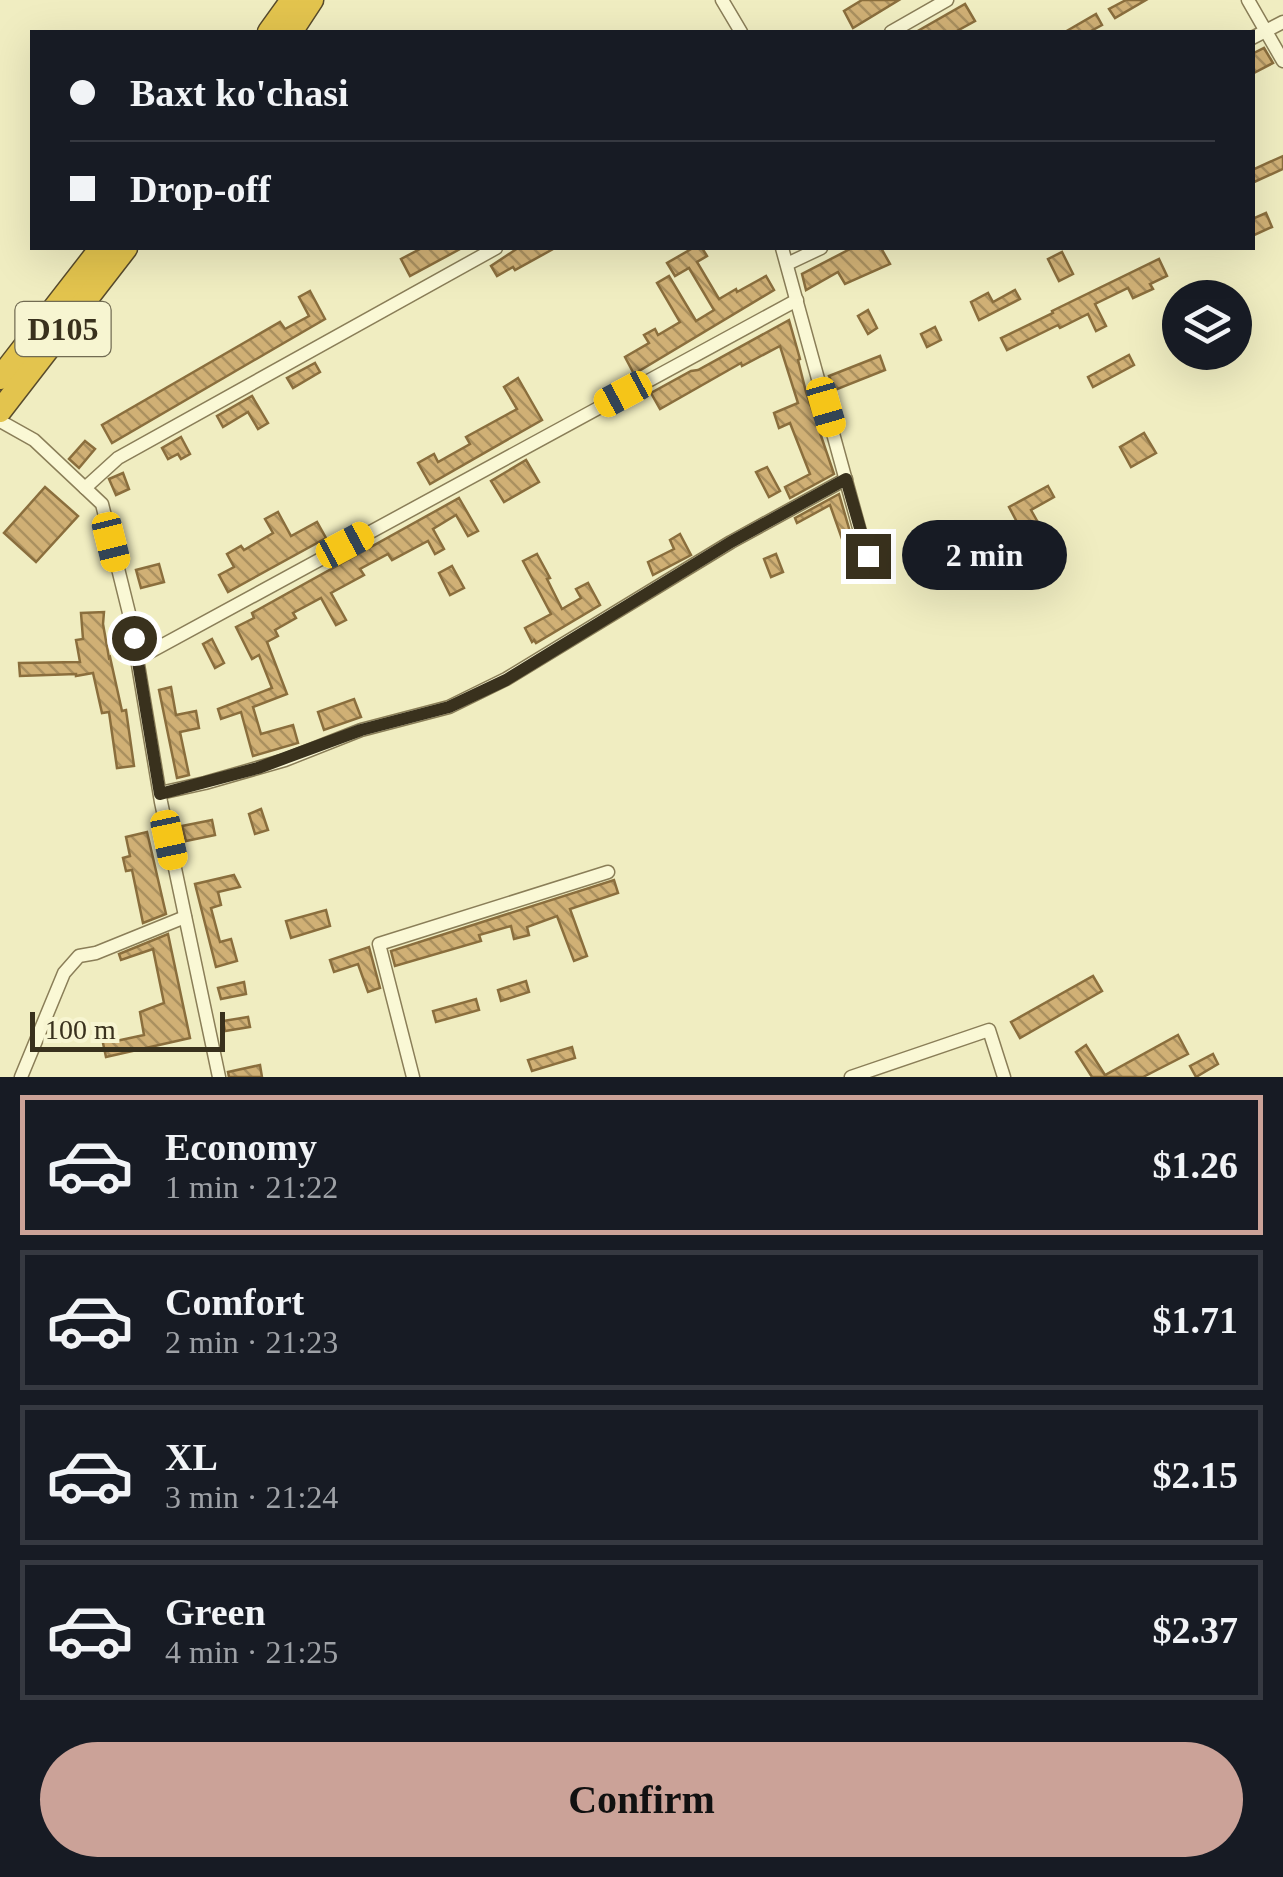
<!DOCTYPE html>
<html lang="en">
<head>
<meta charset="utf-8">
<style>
  :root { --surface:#171b24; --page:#20242c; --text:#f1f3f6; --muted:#9ea1a6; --line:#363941; --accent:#cba298 }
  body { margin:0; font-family:Georgia,serif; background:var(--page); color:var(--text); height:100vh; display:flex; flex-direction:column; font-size:38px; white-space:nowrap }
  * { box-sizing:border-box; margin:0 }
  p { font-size:32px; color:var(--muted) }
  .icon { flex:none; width:55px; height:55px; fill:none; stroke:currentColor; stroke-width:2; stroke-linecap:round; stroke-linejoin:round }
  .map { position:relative; height:1077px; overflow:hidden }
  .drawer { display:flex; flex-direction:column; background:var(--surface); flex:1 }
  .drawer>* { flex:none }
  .banner { position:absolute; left:30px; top:30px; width:1225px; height:220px; border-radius:0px; box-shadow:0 10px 40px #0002; display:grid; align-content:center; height:220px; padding:0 40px; background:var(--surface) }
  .fabs { position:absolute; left:1162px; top:280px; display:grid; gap:20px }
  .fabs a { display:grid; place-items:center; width:90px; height:90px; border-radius:50%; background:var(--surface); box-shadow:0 10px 40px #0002; font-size:50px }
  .scale { position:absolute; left:30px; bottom:25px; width:195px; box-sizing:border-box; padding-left:10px; border:5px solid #39311d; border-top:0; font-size:28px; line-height:35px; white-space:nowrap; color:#39311d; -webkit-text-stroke:8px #f7f5d1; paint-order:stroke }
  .end { position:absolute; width:45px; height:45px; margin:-22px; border:12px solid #39311d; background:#fff; box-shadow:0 0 0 5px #fff }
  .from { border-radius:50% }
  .bubble { position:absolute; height:70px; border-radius:35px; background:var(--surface); box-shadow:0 10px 40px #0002; font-size:32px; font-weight:700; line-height:70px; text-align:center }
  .car { position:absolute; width:30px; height:60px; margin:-30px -15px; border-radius:12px; box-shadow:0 0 8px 2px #0007; background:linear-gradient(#f5c518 24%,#345 0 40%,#f5c518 0 76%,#345 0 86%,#f5c518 0) }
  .banner b { display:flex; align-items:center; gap:35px; height:95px; font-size:38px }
  .banner b+b { border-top:2px solid var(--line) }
  .banner i { width:25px; height:25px; background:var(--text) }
  ul { padding:18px 0 0; list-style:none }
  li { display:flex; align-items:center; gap:30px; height:140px; margin:0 20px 15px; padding:0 20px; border:5px solid var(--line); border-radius:0px }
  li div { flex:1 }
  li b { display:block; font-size:38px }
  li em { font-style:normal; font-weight:700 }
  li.on { border-color:var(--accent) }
  li>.icon { width:90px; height:90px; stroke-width:1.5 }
  .button { display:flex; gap:20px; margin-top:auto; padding:20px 40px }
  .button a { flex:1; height:115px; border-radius:60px; background:var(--accent); color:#111; font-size:40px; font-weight:700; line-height:115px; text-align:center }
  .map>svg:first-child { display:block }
</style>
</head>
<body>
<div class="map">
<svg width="1283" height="1077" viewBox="0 0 1283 1077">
  <defs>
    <pattern id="building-back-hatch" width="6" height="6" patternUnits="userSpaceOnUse" patternTransform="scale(2.5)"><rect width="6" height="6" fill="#d0b075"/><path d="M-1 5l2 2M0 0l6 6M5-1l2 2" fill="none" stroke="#aa905f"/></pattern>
  </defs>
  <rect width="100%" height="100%" fill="#f0edc1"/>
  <g fill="url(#building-back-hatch)" stroke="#8a6e3d" stroke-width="2.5">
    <polygon points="862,0 899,0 853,28 844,11"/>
    <polygon points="1126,0 1146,0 1115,18 1109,9"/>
    <polygon points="965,4 975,21 955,32 916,32"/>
    <polygon points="1096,14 1102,25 1089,32 1065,32"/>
    <polygon points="1264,48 1273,63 1252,74 1252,54"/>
    <polygon points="1283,156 1283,169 1252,183 1252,170"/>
    <polygon points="1266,213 1272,227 1252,236 1252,219"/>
    <polygon points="422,248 462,248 410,276 401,259"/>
    <polygon points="518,248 555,248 515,270 513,267 497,276 491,266"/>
    <polygon points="693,248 702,248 707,256 697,262 719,299 736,289 737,292 766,276 774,290 634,374 625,357 649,343 644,335 655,329 658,335 680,322 657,283 669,276 696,321 714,310 689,268 675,276 667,263"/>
    <polygon points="852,248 881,248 890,264 845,284 838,272 806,290 802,274"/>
    <polygon points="1062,252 1073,274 1059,281 1048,259"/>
    <polygon points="1159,259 1167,276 1150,284 1153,289 1133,298 1128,288 1095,304 1106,326 1096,331 1088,314 1060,328 1058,325 1007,350 1001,338 1053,313 1052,311"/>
    <polygon points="1015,290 1020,299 979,320 971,302 988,293 993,302"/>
    <polygon points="310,291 325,319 112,443 102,425 280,322 285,329 309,316 299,297"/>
    <polygon points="868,310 877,328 868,334 858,316"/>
    <polygon points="789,320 800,359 798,360 806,392 834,474 790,498 785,487 810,474 790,423 779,428 774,413 798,403 780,346 742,366 741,363 660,409 651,393 691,371 698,370"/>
    <polygon points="935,327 941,340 927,347 921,334"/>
    <polygon points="1129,355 1134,365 1093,387 1088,377"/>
    <polygon points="880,356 885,370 835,390 829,376"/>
    <polygon points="315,363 320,372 293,388 287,378"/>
    <polygon points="518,378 542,420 430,484 418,463 434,454 438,462 470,444 466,437 517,409 504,387"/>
    <polygon points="252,396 268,423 258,429 248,412 223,427 217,416"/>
    <polygon points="1144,433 1156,453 1131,467 1120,447"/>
    <polygon points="181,437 190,454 181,459 178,454 168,459 162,448"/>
    <polygon points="85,441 95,449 79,468 69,459"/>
    <polygon points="526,460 539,482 504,502 491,481"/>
    <polygon points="767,467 780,491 769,497 756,472"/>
    <polygon points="123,473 129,489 116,495 109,479"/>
    <polygon points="1048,486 1054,497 1031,510 1040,526 1024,535 1009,507"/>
    <polygon points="45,487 78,516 36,562 4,533"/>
    <polygon points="839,494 855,549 847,553 830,505 797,523 795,518"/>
    <polygon points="459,498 478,531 468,536 456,515 433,529 444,549 435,554 428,541 392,560 388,554 360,569 364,575 331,593 346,620 336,625 321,598 293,613 296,618 275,630 278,636 267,642 287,694 253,707 261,734 293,725 298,743 253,756 241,712 221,719 218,709 272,688 259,655 252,659 236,627 254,618 252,613"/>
    <polygon points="278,512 291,536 317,522 326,538 228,592 219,575 234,567 227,554 241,546 244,550 273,533 265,519"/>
    <polygon points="680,534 691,555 653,575 648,562 674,549 670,540"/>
    <polygon points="1023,534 1029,546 959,586 952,574"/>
    <polygon points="537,554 550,578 547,579 562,609 581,598 576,589 588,583 600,605 536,643 534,640 532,642 525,628 551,614 523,561"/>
    <polygon points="776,554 783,572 771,577 764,559"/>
    <polygon points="159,564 164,582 141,588 136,570"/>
    <polygon points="452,566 464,588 450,595 439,573"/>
    <polygon points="104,612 103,624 109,658 110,657 122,711 126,710 134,766 117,768 109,712 102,713 93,673 76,676 76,674 20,676 19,663 80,662 76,640 83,639 81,613"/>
    <polygon points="212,639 224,663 215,668 203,644"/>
    <polygon points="171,687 176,715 196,711 199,728 180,732 189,775 177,778 159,690"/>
    <polygon points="354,699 361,717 324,730 318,712"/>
    <polygon points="261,809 268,830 255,834 249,814"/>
    <polygon points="212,820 215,835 186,841 182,826"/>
    <polygon points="147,832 166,914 143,923 132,870 126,871 123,858 130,856 126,837"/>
    <polygon points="234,875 240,887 218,892 221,905 211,908 220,942 231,939 237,961 216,967 195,884"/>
    <polygon points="614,880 618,893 570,909 587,956 574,961 557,916 527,927 529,935 514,939 511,926 479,935 481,941 395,966 391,951"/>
    <polygon points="326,910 330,926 291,938 286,921"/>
    <polygon points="168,934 190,1038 106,1057 100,1029 113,1026 116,1041 144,1035 140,1012 164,1003 153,949 121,960 119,954"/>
    <polygon points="369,947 380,988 368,992 358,964 334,972 330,960"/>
    <polygon points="1093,976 1102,991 1020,1038 1011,1022"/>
    <polygon points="526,981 529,992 501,1001 498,990"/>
    <polygon points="244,982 246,994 221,999 218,988"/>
    <polygon points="476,999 479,1010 436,1022 433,1011"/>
    <polygon points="248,1017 250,1027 225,1031 223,1021"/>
    <polygon points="1178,1035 1188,1054 1143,1077 1092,1077 1076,1052 1086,1045 1105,1075"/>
    <polygon points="572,1047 575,1058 532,1071 528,1060"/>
    <polygon points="1213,1054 1218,1064 1196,1077 1190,1066"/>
    <polygon points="260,1065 262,1077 229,1077 228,1072"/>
  </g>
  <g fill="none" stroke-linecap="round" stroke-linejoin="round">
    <defs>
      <g id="street">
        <polyline points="722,0 741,32"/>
        <polyline points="1248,0 1283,61"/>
        <polyline points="891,32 947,0"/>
        <polyline points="1252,38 1283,22"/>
        <polyline points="782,248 867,557"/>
        <polyline points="787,264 821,248"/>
        <polyline points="0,421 34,440 102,504 130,617 161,802 219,1077"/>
        <polyline points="85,488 118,458 496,248"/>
        <polyline points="137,659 797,300"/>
        <polyline points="160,793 205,783 285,760 361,730 449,707 506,679 731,542 846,479"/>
        <polyline points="21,1077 64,973 79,956 96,953 185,917"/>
        <polyline points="413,1077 379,944 608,872"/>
        <polyline points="851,1077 989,1030 1004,1077"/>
      </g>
      <g id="highway">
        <polyline points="269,32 292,0"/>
        <polyline points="291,32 312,0"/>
        <polyline points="0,378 101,248"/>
        <polyline points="0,411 126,248"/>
      </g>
    </defs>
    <use href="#street" stroke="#8a7e58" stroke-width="15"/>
    <use href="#highway" stroke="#584b2c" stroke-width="25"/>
    <use href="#street" stroke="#faf8d5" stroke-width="12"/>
    <use href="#highway" stroke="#e3c44e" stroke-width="22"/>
  </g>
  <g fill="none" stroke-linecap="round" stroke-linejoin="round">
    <polyline stroke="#39311d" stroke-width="12" points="134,638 160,794 258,768 361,730 449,707 506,680 731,542 846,479 868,556"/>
  </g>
  <g text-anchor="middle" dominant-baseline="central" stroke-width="8" stroke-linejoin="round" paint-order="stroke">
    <rect fill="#f7f5d1" stroke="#726c53" stroke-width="2.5" x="15.5" y="302" width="95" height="54" rx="8"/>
    <g font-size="32" font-weight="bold" fill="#39311d">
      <text x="63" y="329">D105</text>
    </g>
  </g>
</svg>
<div class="fabs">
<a><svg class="icon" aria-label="layers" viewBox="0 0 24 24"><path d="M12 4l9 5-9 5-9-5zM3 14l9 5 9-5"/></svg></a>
</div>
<div class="scale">100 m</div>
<i class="end from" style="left:134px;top:638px"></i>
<i class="end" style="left:868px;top:556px"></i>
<div class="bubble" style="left:902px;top:520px;width:165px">2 min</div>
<i class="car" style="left:623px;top:394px;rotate:242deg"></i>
<i class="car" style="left:826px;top:407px;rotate:164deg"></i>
<i class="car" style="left:111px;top:542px;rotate:166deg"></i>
<i class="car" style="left:345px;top:545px;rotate:62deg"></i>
<i class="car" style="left:169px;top:840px;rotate:168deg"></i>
<div class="banner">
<b><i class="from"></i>Baxt ko'chasi</b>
<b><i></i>Drop-off</b>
</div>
</div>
<section class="drawer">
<ul>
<li class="on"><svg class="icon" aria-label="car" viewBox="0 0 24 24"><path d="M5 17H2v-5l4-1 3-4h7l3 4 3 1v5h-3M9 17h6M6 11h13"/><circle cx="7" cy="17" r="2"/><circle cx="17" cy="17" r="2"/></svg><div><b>Economy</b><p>1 min · 21:22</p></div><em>$1.26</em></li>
<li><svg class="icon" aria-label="car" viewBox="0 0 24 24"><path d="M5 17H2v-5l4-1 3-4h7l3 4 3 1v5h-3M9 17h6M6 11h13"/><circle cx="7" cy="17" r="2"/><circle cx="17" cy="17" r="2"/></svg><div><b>Comfort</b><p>2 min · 21:23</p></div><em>$1.71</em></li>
<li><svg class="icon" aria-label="car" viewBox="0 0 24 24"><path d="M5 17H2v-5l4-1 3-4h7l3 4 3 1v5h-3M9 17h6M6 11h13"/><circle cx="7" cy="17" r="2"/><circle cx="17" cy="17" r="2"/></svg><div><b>XL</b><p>3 min · 21:24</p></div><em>$2.15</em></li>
<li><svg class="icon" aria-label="car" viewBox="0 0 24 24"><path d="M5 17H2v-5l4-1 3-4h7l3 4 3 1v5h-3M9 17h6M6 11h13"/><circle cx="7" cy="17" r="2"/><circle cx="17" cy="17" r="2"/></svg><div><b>Green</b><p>4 min · 21:25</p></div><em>$2.37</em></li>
</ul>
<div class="button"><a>Confirm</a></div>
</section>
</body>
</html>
